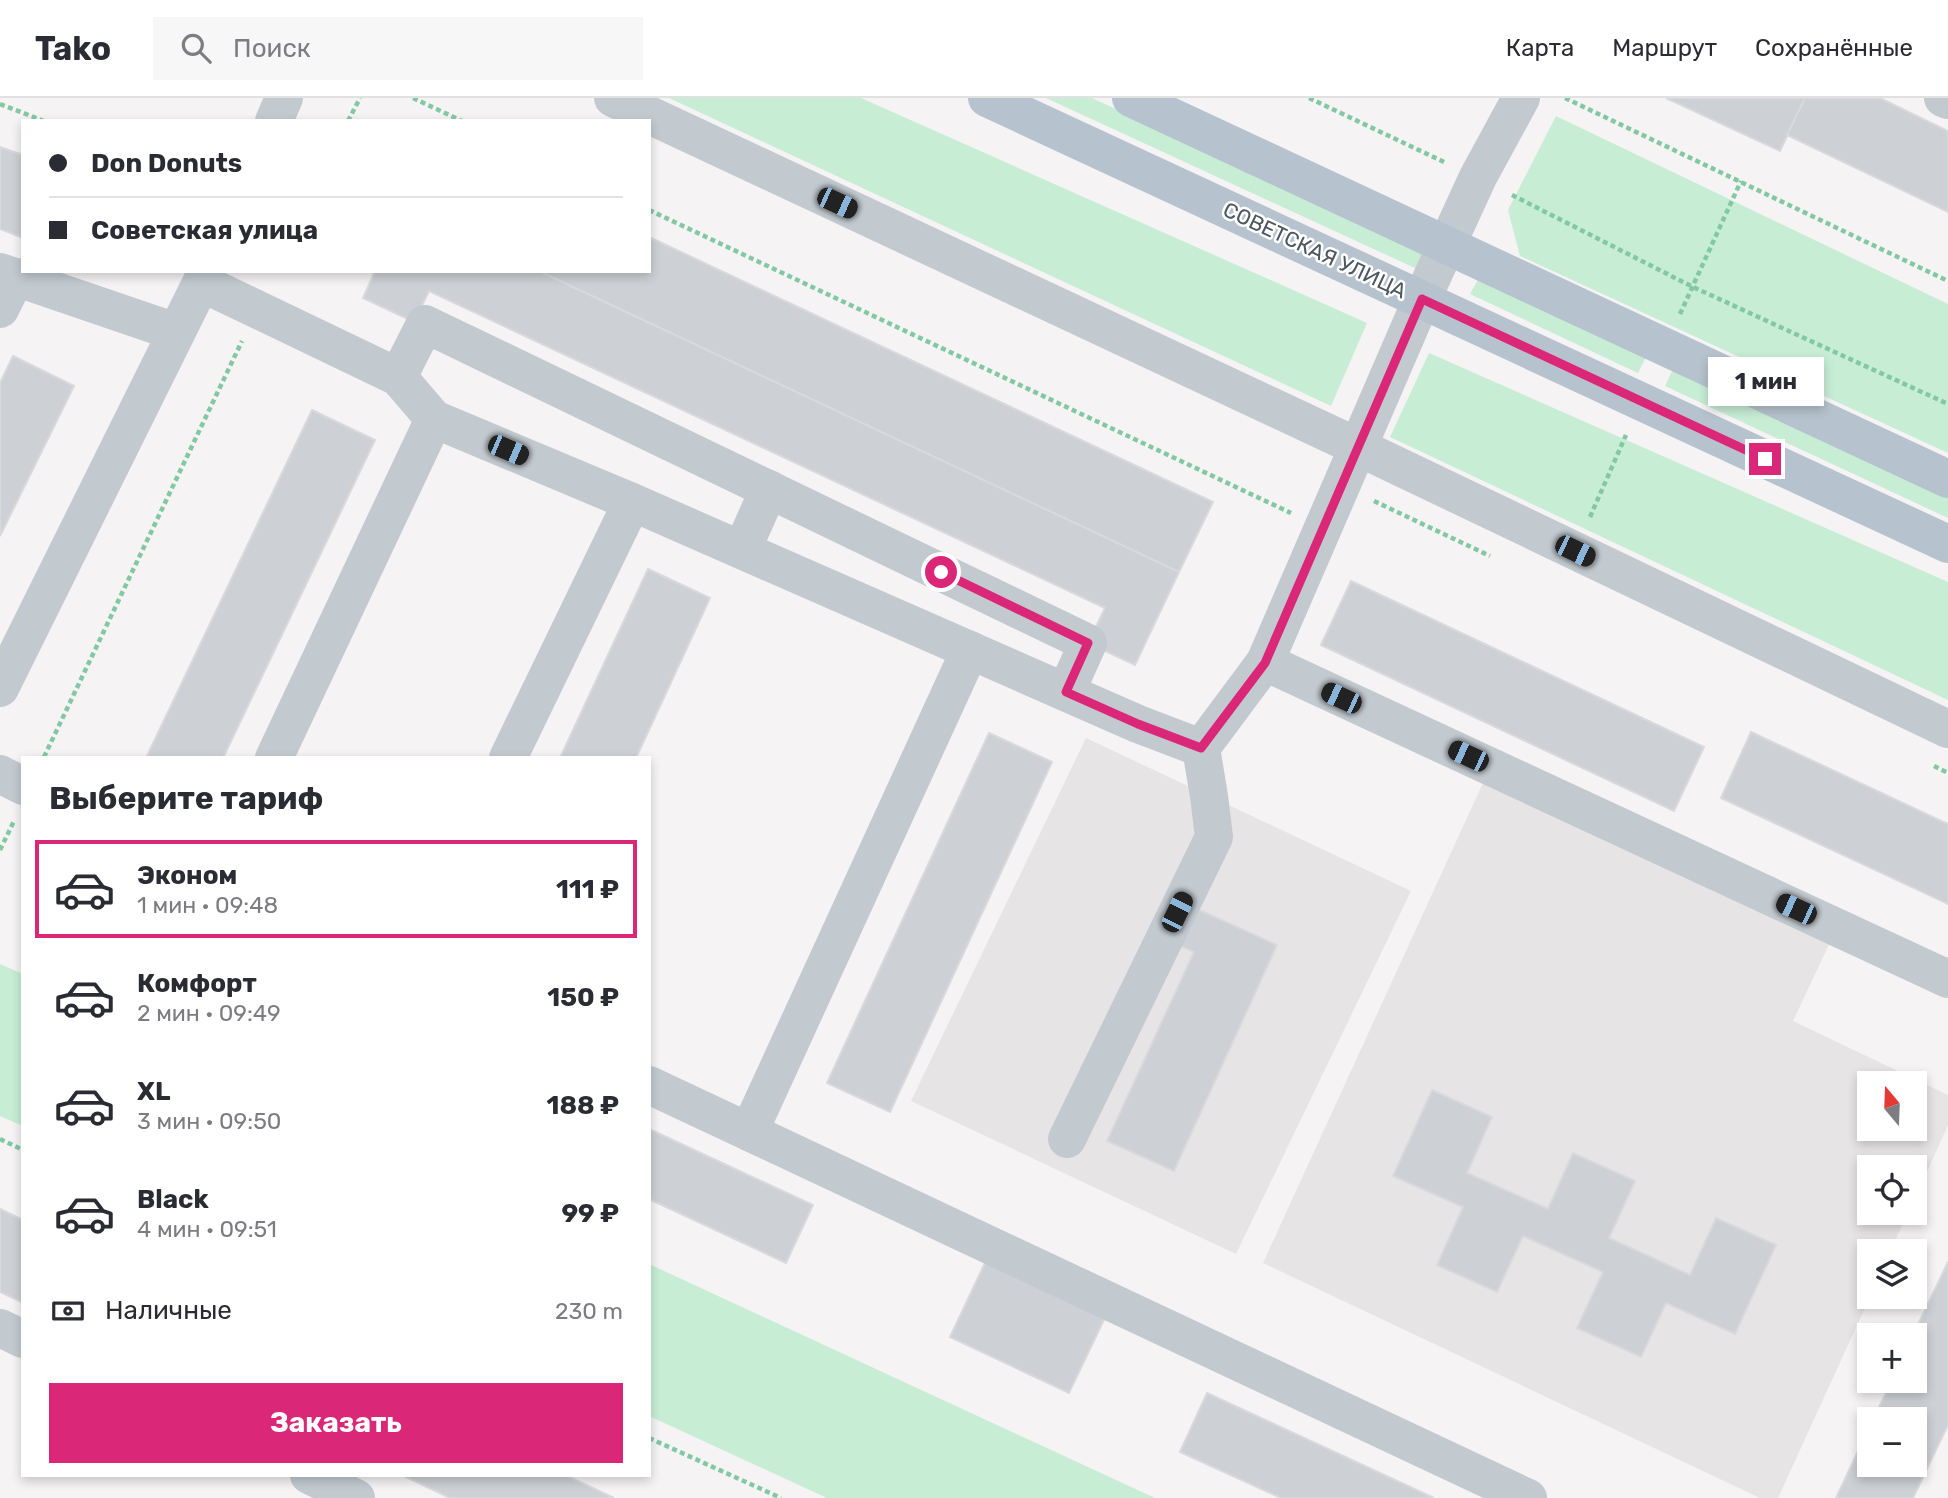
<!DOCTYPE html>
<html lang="ru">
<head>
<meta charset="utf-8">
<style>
  :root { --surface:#fff; --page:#f7f7f7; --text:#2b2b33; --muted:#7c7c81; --line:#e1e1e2; --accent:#db2777 }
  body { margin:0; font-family:Rubik,sans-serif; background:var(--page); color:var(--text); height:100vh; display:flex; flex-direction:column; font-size:26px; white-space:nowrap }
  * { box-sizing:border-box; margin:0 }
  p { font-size:23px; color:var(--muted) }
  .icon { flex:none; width:38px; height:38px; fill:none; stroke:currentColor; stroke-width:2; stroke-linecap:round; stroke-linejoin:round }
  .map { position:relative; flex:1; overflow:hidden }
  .panel { position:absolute; left:21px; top:658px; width:630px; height:721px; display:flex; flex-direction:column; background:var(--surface); border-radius:0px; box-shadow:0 4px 10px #0003 }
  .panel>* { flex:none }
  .top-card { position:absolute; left:21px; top:21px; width:630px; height:154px; border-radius:0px; box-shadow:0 4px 10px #0003; display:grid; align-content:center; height:154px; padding:0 28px; background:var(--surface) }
  .needle { width:46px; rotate:341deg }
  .tools { position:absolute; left:1857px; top:973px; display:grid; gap:14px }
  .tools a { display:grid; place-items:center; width:70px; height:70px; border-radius:0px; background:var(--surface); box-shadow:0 4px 10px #0003; font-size:35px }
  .end { position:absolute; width:32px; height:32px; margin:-16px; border:9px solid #db2777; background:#fff; box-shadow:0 0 0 4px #fff }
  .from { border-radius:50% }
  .bubble { position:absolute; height:49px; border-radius:0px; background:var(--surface); box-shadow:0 4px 10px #0003; font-size:23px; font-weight:700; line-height:49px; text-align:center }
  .car { position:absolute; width:21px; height:42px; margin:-21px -10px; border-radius:9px; box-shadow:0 0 5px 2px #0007; background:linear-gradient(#222 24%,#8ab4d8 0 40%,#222 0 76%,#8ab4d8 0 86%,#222 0) }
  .top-card b { display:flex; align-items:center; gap:24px; height:66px; font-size:26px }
  .top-card b+b { border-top:2px solid var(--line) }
  .top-card i { width:18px; height:18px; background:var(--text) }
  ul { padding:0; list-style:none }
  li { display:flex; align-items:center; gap:21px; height:98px; margin:0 14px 10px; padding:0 14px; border:4px solid transparent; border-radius:0px }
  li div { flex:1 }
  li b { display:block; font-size:26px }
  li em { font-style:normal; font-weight:700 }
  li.on { border-color:var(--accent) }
  li>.icon { width:63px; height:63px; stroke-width:1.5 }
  h2 { padding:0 28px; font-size:32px; line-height:84px }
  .pay { display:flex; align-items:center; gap:18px; height:77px; padding:0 28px; font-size:26px }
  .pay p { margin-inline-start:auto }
  .button { display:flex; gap:14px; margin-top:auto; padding:14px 28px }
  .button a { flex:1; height:80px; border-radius:0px; background:var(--accent); color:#fff; font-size:28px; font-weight:700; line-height:80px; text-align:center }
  header { display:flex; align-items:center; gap:42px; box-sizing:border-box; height:98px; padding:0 35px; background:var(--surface); border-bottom:2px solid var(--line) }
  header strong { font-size:33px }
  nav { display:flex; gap:38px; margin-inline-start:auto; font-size:24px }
  .search { width:490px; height:63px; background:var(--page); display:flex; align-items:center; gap:18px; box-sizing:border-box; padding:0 24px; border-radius:0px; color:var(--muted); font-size:26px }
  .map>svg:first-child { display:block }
</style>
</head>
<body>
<header>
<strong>Tako</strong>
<div class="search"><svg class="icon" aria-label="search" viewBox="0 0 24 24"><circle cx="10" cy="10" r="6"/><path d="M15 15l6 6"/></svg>Поиск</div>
<nav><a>Карта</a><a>Маршрут</a><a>Сохранённые</a></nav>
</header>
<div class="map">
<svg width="1948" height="1400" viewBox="0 0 1948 1400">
  <rect width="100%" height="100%" fill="#f5f3f3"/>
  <g fill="#e6e4e4" fill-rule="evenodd">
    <polygon points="1086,640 1411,793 1236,1156 911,1003"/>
    <path d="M 1488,674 L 1833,838 L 1793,923 L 1948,997 L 1948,1027 L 1915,1100 L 1914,1069 L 1869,1069 L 1869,1115 L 1908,1115 L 1890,1153 L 1869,1153 L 1870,1199 L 1778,1400 L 1760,1400 L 1263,1165 ZM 1869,985 L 1914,985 L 1914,1031 L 1869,1031 Z"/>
  </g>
  <g fill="#c7edd5">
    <polygon points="669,0 861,0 1367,225 1331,308"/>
    <polygon points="1046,0 1092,0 1425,153 1417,171"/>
    <polygon points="1556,18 1948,206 1948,355 1520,158 1508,112"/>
    <polygon points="1479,180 1647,257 1638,275 1470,196"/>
    <polygon points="1429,255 1948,484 1948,602 1390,339"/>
    <polygon points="1673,271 1948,400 1948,420 1665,288"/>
    <polygon points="0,866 23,876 23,1028 0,1018"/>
    <polygon points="649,1166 1155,1400 827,1400 649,1318"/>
  </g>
  <g fill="#cdd0d4" stroke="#d8d9dd" stroke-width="2">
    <polygon points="1666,0 1805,0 1780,53"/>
    <polygon points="1805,0 1880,0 1948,33 1948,114 1787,37"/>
    <polygon points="0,49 23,57 23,140 0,131"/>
    <polygon points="649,139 1213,404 1179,474 539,173 649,173"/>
    <polygon points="375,173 539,173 1179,474 1135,567 1088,545 1105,510 429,193 414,224 363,200"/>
    <polygon points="13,258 74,288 0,438 0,285"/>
    <polygon points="312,312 375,342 223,660 146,660"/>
    <polygon points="648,471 710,500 636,660 560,660"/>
    <polygon points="1351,483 1704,649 1674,713 1321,547"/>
    <polygon points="1751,634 1948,726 1948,806 1721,700"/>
    <polygon points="989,635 1052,664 890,1014 827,985"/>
    <polygon points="1184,805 1277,847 1174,1073 1107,1043 1194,854 1167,842"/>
    <polygon points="1432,992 1492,1019 1467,1075 1548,1111 1573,1055 1635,1083 1609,1140 1690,1177 1716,1120 1776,1147 1735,1236 1666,1205 1641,1259 1577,1230 1603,1174 1523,1138 1497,1194 1437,1167 1463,1109 1393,1078"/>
    <polygon points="649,1031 813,1107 786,1165 649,1101"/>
    <polygon points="0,1111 23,1122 23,1205 0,1194"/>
    <polygon points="993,1148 1112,1205 1069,1295 950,1239"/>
    <polygon points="1948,1164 1948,1327 1913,1400 1836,1400 1869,1330 1869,1367 1914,1367 1914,1321 1873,1321 1892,1283 1914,1283 1913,1237"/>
    <polygon points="1207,1295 1434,1400 1281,1400 1180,1354"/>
    <polygon points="402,1377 565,1377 614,1400 450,1400"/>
  </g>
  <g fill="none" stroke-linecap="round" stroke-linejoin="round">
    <g stroke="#82c8a3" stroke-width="4.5" stroke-dasharray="5 3.5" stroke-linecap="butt">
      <polyline points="413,0 462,23"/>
      <polyline points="1309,0 1444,64"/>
      <polyline points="1565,0 1948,183"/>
      <polyline points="0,6 44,23"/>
      <polyline points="348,23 360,0"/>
      <polyline points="1512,97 1693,189 1948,306"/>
      <polyline points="649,112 1291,415"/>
      <polyline points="1680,216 1741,83"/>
      <polyline points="1374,403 1490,458"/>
      <polyline points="1590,419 1626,337"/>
      <polyline points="44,659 242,243"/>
      <polyline points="1934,668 1948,675"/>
      <polyline points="0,752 14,723"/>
      <polyline points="0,1041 23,1052"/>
      <polyline points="649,1340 781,1400"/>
    </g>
    <g stroke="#c2cad0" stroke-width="38">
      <polyline points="613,0 1358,349 1948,631"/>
      <polyline points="1943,0 1948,2"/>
      <polyline points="274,23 284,0"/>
      <polyline points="0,174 176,234"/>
      <polyline points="202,185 398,279 434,321 632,404 1138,626 1201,650 1265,564 1422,201 1478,79 1521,0"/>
      <polyline points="0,211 16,179"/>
      <polyline points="398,279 425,226 1088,545 1066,594"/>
      <polyline points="742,452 769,391"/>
      <polyline points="1265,564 1948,881"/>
      <polyline points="0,590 207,173"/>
      <polyline points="274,660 434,321"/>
      <polyline points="508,660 632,404"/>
      <polyline points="0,676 23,688"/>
      <polyline points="649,987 1528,1400"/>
      <polyline points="749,1034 970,552"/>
      <polyline points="1067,1041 1214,739 1209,698 1201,650"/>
      <polyline points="0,1230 23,1241"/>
      <polyline points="309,1377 356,1400"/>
    </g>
    <g stroke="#b6c3ce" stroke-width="38">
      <polyline points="987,0 1948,446"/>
      <polyline points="1131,0 1948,381"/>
    </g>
  </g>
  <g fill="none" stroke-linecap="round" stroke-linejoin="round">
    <polyline stroke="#db2777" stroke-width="9" points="941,474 1088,545 1066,594 1138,626 1201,650 1265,565 1422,201 1765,361"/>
  </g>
  <g text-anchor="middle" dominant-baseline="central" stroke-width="5" stroke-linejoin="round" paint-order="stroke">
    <g font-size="21" fill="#4c575f" stroke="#fff">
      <text transform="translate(1315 152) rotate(25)">СОВЕТСКАЯ УЛИЦА</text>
    </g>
  </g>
</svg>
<div class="tools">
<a><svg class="needle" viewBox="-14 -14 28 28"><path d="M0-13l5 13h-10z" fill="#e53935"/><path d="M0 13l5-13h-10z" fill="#7c7c81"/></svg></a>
<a><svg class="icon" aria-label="locate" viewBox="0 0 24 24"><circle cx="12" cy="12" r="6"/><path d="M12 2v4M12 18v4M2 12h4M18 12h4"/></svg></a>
<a><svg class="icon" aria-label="layers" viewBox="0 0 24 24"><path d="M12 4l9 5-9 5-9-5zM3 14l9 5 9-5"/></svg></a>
<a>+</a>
<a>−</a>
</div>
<i class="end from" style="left:941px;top:474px"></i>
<i class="end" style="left:1765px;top:361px"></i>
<div class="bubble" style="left:1708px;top:259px;width:116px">1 мин</div>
<i class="car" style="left:837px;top:105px;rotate:115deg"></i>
<i class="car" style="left:508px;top:352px;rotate:113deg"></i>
<i class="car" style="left:1575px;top:453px;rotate:116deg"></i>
<i class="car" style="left:1341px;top:600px;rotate:295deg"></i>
<i class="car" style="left:1468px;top:658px;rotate:295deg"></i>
<i class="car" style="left:1796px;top:811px;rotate:295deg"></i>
<i class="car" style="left:1177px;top:814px;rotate:26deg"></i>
<div class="top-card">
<b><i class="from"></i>Don Donuts</b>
<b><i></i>Советская улица</b>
</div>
<section class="panel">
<h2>Выберите тариф</h2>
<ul>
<li class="on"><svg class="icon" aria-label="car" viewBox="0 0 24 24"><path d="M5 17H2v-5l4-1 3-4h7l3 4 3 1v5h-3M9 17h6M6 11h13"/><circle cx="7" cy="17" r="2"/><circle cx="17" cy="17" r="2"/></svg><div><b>Эконом</b><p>1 мин · 09:48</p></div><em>111 ₽</em></li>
<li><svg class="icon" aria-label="car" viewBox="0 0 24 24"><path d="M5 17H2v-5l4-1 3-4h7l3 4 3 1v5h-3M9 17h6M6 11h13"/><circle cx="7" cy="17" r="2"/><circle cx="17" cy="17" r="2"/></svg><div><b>Комфорт</b><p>2 мин · 09:49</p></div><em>150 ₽</em></li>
<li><svg class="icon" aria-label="car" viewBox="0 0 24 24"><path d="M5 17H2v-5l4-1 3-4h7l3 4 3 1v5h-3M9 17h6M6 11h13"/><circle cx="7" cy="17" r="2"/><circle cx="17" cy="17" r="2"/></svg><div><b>XL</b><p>3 мин · 09:50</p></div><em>188 ₽</em></li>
<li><svg class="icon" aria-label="car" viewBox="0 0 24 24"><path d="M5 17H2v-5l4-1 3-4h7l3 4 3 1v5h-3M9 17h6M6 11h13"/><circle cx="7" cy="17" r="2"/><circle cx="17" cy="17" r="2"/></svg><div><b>Black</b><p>4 мин · 09:51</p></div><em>99 ₽</em></li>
</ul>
<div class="pay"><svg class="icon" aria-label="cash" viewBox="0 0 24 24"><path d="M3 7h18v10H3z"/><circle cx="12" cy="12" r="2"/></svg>Наличные<p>230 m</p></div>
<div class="button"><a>Заказать</a></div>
</section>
</div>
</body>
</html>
